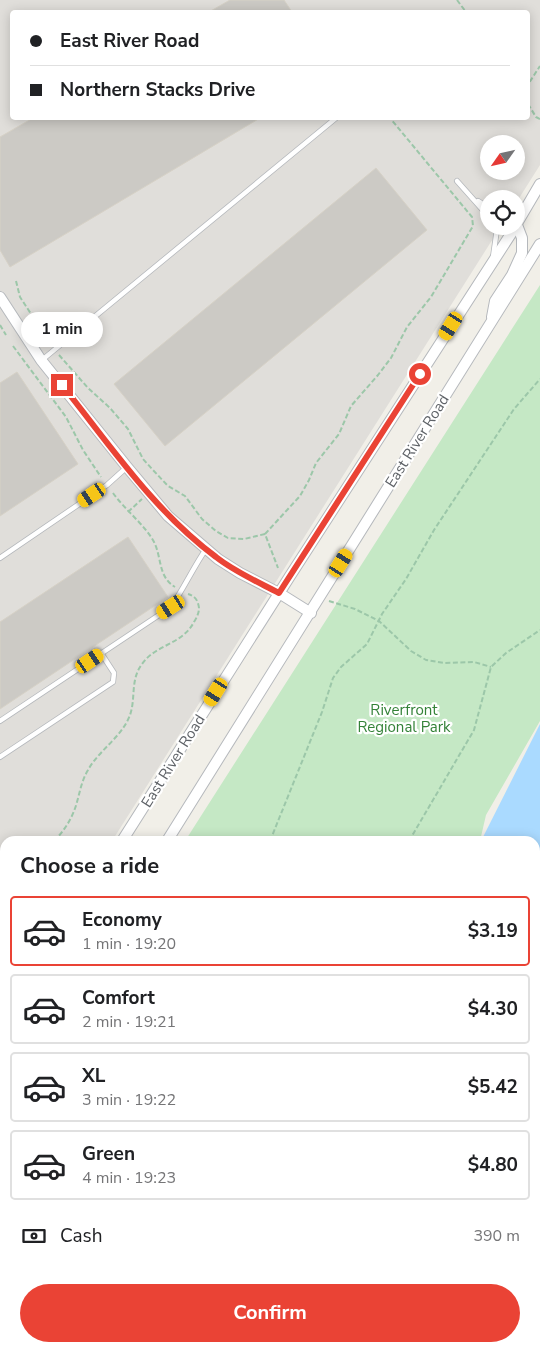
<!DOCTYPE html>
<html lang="en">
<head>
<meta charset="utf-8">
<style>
  :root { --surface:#fff; --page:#f2f2f2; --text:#202124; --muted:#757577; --line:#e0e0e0; --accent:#ea4335 }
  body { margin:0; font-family:"Nunito Sans",sans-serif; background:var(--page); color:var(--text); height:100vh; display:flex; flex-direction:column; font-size:19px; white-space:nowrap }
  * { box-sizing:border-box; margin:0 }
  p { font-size:16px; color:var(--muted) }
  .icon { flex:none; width:28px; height:28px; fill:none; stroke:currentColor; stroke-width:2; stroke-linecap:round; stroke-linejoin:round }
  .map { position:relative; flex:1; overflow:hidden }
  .drawer { position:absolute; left:0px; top:836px; width:540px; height:516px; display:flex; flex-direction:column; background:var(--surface); border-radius:15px 15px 0 0; box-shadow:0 2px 12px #0003 }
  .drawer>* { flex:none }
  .hud { position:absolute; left:10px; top:10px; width:520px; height:110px; border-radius:5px; box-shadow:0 2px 12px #0003; display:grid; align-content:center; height:110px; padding:0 20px; background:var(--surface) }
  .needle { width:32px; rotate:236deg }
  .buttons { position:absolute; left:480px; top:135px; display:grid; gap:10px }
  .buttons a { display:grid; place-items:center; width:45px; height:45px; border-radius:50%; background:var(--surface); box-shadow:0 2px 12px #0003; font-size:25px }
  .end { position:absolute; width:22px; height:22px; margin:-11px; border:6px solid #ea4335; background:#fff; box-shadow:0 0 0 2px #fff }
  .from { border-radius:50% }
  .bubble { position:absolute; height:35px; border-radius:18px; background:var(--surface); box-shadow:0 2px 12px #0003; font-size:16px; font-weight:700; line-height:35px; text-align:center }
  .car { position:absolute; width:15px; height:30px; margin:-15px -8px; border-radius:6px; box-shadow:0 0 4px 1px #0007; background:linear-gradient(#f5c518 24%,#345 0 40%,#f5c518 0 76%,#345 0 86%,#f5c518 0) }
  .hud b { display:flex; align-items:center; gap:18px; height:48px; font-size:19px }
  .hud b+b { border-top:1px solid var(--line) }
  .hud i { width:12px; height:12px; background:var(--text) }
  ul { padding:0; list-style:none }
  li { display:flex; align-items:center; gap:15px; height:70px; margin:0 10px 8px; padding:0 10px; border:2px solid var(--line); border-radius:5px }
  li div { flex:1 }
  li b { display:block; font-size:19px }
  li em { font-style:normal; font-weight:700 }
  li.current { border-color:var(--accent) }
  li>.icon { width:45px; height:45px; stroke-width:1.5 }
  h2 { padding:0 20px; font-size:22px; line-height:60px }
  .pay { display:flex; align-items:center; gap:12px; height:55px; padding:0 20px; font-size:19px }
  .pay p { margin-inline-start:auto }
  .button { display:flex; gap:10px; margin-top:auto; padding:10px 20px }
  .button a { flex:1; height:58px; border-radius:30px; background:var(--accent); color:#fff; font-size:20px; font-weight:700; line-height:58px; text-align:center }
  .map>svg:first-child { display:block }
</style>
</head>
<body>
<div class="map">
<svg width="540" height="1352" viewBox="0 0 540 1352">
  <rect width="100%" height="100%" fill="#f1efe8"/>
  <path fill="#e0deda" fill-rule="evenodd" d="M 0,0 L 540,0 L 540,165 L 516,203 L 516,199 L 489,199 L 489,226 L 501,226 L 112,841 L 5,841 L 5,1007 L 0,1014 ZM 12,12 L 528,12 L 528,118 L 12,118 ZM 489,144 L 516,144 L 516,171 L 489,171 Z"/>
  <g fill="#c5e8c5">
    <polygon points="540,285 540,721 486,815 480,841 185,841"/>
    <polygon points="5,1120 5,1348 15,1348 10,1352 0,1352 0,1128"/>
    <polygon points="540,1256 540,1312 535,1318 535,1263"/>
    <polygon points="464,1348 510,1348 506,1352 459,1352"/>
  </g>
  <g fill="#aadaff">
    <polygon points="540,724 540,1264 535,1274 535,841 481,841"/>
    <polygon points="54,1348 478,1348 474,1352 49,1352"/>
  </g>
  <g fill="#cccac5" stroke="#d6d1c6">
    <polygon points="230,0 284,0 292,12 209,12"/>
    <polygon points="33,118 260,118 10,267 0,250 0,137"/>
    <polygon points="376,168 427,230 165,446 114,384"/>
    <polygon points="17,372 78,464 0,516 0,383"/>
    <polygon points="128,537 168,597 0,709 0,622"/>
  </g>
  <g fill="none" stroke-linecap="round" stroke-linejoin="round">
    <defs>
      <g id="service">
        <polyline points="457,181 489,217"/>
        <polyline points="478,201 489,208"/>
        <polyline points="493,257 497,229 496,226"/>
        <polyline points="42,360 336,118"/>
        <polyline points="0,558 107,485 127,467"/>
        <path d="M 0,721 L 171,607 C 184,588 193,568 206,549"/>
        <polyline points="0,757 113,682 114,673 101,653"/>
        <polyline points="0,880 5,876"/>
        <polyline points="0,1183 5,1176"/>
        <polyline points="0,1228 5,1221"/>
      </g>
      <g id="tertiary">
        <polyline points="516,225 540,184"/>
        <polyline points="0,297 41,360 127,467 168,516 218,559 240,573 279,593 311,613"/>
        <polyline points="492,317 495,301 512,275 522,253 522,238 517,225"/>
        <polyline points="122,841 290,576 516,226"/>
        <polyline points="167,841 540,244"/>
        <polyline points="0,1033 5,1025"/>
        <polyline points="0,1103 5,1096"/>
        <polyline points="535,1352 540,1346"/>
      </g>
    </defs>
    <use href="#service" stroke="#b5b8bc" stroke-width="6"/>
    <use href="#tertiary" stroke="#b5b8bc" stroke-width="12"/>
    <g stroke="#9cc7a9" stroke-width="2" stroke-dasharray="5 2.5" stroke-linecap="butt">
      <polyline points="457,0 466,12"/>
      <polyline points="528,89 529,83 540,66"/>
      <polyline points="528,104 536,117 540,119"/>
      <polyline points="16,281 20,297 50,343"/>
      <polyline points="0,325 6,335"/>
      <polyline points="13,346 66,417 83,450 101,477"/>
      <polyline points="59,355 88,388 110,408 128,429 143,459 153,470 168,486 185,496 202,519 216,531 228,538 244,539 265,534 278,568"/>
      <path d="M 113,493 C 125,510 145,525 154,542 C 162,558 158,577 175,587"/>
      <polyline points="128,512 142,499"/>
      <polyline points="265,534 300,496 309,480 316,463 339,434 351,406 378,375 391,358 407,327 431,297 473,226 472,217 390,118"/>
      <polyline points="329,601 355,609 379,621 411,651 426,660 444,663 474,662 491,667"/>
      <path d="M 54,841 C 65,830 73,817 77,802 C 80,791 82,780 88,770 C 99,750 122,737 130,715 C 136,698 130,680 142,664 C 156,644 182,645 194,622 C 197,617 199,613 199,608 C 198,600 195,596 188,594"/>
      <polyline points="270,841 322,712 333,678 341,667 367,644 382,614 406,579 434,530 514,409 540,379"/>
      <polyline points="409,841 474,730 491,667 506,653 540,630"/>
      <polyline points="0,949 5,942"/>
      <polyline points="0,1252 5,1246"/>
      <polyline points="0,1311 5,1306"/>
      <polyline points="535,1326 540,1319"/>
      <polyline points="516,1352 519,1348"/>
    </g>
    <use href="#service" stroke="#fff" stroke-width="4.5"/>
    <use href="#tertiary" stroke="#fff" stroke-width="10"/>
  </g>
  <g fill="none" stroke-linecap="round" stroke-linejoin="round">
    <path stroke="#ea4335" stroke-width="6" d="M 62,385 C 110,445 154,511 216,557 C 235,572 258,582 279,593 L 420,374"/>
  </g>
  <g text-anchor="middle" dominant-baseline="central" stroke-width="4.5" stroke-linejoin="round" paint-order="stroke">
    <g font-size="15" fill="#5f6368" stroke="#fff">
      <text transform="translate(417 441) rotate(-58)">East River Road</text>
      <text transform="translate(173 761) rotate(-58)">East River Road</text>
    </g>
    <g font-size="15" fill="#348238" stroke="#fff">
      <text x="404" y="710">Riverfront<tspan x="404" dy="17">Regional Park</tspan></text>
    </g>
  </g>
</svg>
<div class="buttons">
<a><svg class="needle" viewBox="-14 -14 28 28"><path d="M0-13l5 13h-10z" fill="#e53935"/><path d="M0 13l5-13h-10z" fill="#757577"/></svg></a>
<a><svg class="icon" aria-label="locate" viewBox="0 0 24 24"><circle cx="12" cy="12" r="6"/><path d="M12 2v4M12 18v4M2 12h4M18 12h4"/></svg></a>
</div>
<i class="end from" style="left:420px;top:374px"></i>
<i class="end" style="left:62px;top:385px"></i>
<div class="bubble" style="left:21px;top:312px;width:82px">1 min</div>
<i class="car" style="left:451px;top:326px;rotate:212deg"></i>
<i class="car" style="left:92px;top:495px;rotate:236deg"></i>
<i class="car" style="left:341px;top:563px;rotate:32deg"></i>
<i class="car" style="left:171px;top:607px;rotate:237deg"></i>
<i class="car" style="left:90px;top:661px;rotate:56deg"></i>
<i class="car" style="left:216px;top:692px;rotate:212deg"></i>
<div class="hud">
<b><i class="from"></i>East River Road</b>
<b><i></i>Northern Stacks Drive</b>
</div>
<section class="drawer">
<h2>Choose a ride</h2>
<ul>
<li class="current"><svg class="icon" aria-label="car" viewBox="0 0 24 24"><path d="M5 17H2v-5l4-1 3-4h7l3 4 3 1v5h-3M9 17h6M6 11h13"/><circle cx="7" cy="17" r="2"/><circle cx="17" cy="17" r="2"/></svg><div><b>Economy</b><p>1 min · 19:20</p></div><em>$3.19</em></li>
<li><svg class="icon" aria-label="car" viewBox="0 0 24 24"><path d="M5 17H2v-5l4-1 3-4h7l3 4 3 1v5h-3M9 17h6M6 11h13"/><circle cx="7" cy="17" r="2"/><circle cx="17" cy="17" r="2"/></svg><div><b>Comfort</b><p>2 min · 19:21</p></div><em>$4.30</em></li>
<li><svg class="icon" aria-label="car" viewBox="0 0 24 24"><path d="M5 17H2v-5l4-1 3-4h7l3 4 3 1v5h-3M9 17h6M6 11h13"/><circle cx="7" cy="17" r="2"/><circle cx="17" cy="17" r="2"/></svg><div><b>XL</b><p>3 min · 19:22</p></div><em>$5.42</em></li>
<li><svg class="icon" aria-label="car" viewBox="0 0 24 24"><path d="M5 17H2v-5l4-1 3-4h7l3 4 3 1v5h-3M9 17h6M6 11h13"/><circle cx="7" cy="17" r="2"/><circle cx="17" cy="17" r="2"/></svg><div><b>Green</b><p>4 min · 19:23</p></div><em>$4.80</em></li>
</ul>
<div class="pay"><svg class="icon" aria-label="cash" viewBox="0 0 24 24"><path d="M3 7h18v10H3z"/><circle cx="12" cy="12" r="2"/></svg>Cash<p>390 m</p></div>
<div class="button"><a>Confirm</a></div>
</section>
</div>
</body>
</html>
